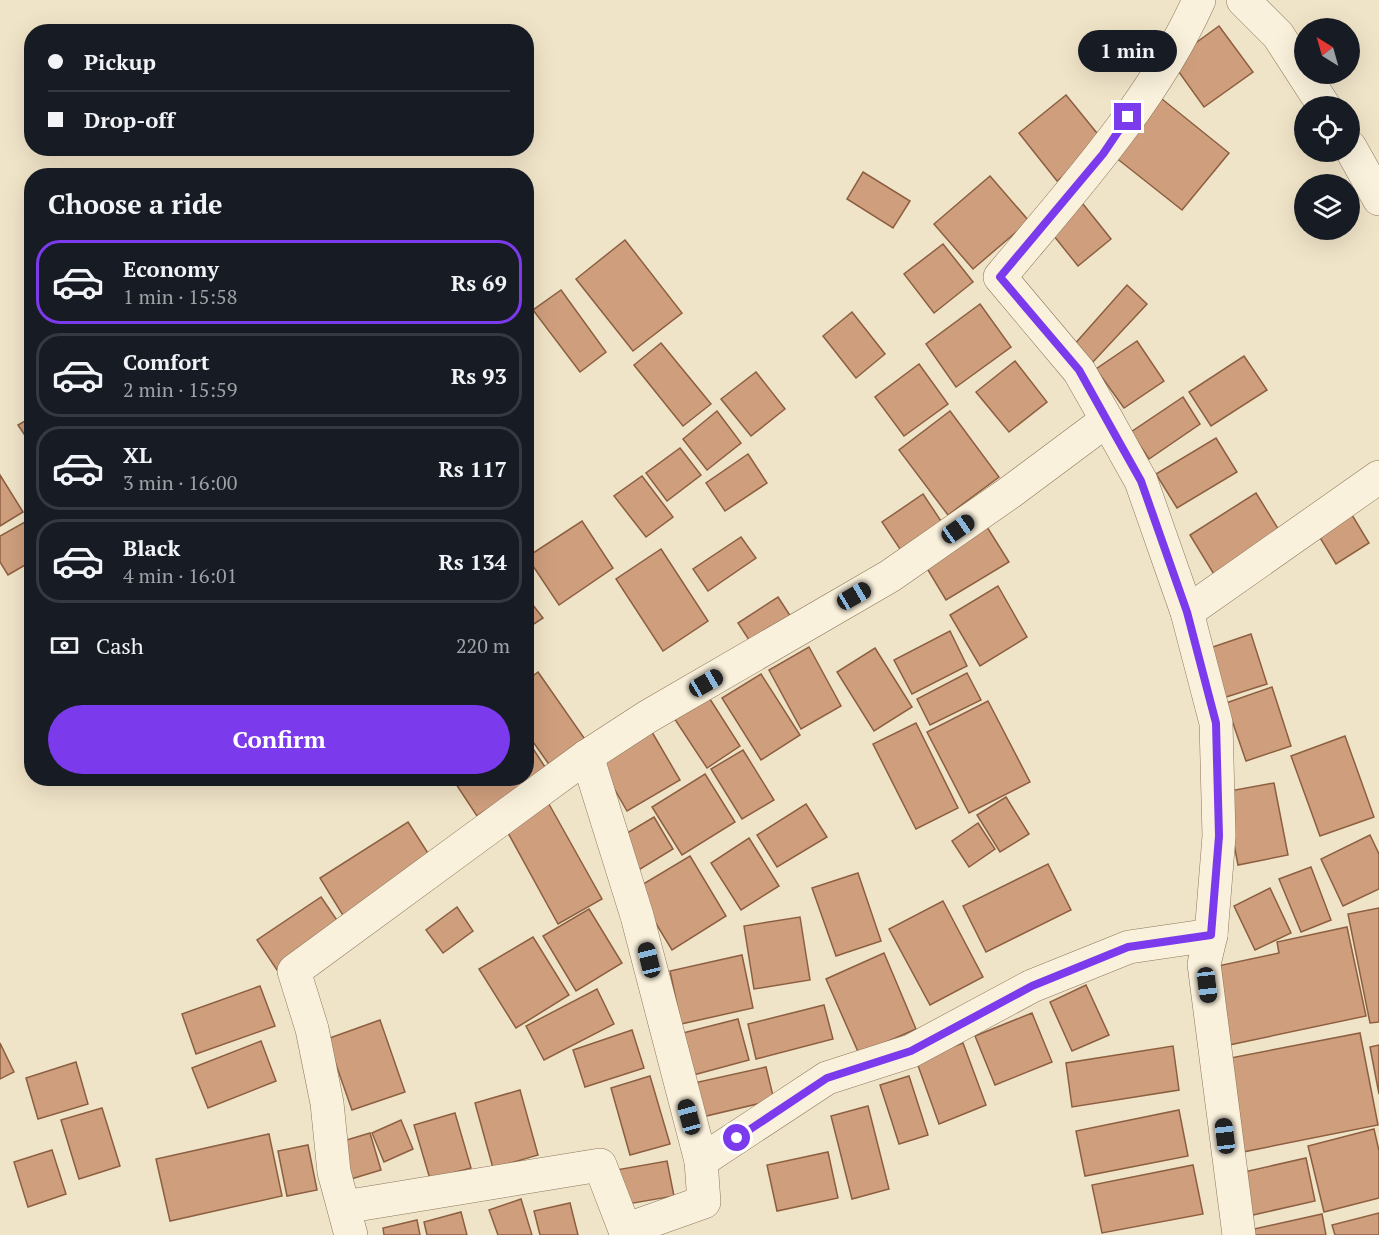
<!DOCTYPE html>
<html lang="en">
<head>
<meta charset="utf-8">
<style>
  :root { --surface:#171b24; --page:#242831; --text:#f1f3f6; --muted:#9ea1a6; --line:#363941; --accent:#7c3aed }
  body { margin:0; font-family:"PT Serif",serif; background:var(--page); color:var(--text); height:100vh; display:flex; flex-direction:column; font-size:22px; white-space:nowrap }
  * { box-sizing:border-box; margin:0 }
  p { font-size:20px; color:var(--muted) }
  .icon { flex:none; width:33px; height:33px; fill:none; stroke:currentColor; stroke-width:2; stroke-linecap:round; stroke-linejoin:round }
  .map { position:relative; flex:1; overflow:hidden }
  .details { position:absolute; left:24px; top:168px; width:510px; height:618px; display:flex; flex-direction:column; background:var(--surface); border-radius:24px; box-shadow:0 6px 24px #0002 }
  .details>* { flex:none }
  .banner { position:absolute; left:24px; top:24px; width:510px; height:132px; border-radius:24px; box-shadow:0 6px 24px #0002; display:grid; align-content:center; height:132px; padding:0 24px; background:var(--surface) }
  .needle { width:39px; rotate:323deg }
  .controls { position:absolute; left:1294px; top:18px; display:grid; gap:12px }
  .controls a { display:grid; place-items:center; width:66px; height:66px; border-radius:50%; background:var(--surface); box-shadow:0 6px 24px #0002; font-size:30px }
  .end { position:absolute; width:27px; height:27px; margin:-14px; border:8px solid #7c3aed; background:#fff; box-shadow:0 0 0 3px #fff }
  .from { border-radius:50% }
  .bubble { position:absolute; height:42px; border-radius:21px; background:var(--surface); box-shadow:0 6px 24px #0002; font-size:20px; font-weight:600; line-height:42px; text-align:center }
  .car { position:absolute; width:18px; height:36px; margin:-18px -9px; border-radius:8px; box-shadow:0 0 4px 2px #0007; background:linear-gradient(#222 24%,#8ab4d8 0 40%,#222 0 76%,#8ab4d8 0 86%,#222 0) }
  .banner b { display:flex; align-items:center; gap:21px; height:57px; font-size:22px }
  .banner b+b { border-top:2px solid var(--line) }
  .banner i { width:15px; height:15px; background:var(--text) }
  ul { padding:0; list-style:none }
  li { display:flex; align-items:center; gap:18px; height:84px; margin:0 12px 9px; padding:0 12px; border:3px solid var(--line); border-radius:24px }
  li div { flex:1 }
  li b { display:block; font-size:22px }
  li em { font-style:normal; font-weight:600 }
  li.active { border-color:var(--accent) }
  li>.icon { width:54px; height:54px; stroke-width:1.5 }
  h2 { padding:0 24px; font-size:27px; line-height:72px }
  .pay { display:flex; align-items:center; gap:15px; height:66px; padding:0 24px; font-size:22px }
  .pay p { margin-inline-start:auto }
  .button { display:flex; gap:12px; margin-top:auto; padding:12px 24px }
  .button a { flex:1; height:69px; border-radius:36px; background:var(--accent); color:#fff; font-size:24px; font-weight:600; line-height:69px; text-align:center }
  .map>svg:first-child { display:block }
</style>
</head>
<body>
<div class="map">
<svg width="1379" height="1235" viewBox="0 0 1379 1235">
  <rect width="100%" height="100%" fill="#f0e4c8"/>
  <g fill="#cf9f7d" stroke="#8d5f41" stroke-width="1.5">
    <polygon points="1219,26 1253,72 1204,107 1171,61"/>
    <polygon points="1066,95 1105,143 1057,181 1019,133"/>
    <polygon points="1157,95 1229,153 1182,210 1110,153"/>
    <polygon points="863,172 910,201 893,228 847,199"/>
    <polygon points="990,176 1029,221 973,269 934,224"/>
    <polygon points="1083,204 1111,239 1078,266 1050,231"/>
    <polygon points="625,240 682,313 633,351 576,279"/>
    <polygon points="943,244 973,282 934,313 904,274"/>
    <polygon points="1127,285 1147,304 1092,363 1073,346"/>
    <polygon points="561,290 606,352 580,372 533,310"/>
    <polygon points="980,304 1011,347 956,387 926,344"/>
    <polygon points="852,312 885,354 856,378 823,336"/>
    <polygon points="1137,341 1164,381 1124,408 1096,369"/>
    <polygon points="661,343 711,404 683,426 634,365"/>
    <polygon points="1244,356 1267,390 1211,426 1189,392"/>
    <polygon points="1015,361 1047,402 1009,432 976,392"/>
    <polygon points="919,364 948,404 904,436 875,397"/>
    <polygon points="756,372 785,409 751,436 721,399"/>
    <polygon points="1183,397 1200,424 1149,459 1131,432"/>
    <polygon points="717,411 741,443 707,470 683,439"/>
    <polygon points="950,411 999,477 948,515 899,450"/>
    <polygon points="32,417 32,446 18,425"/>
    <polygon points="1216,438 1237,472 1177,508 1156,474"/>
    <polygon points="680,448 701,475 667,501 646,473"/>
    <polygon points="748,454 767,483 725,511 706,483"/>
    <polygon points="0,475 23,512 0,526"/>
    <polygon points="642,476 673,517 646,537 614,496"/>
    <polygon points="1256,493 1282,535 1215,576 1190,535"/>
    <polygon points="923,494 943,524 902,552 882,522"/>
    <polygon points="1352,515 1369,543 1336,564 1319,536"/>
    <polygon points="32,518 32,561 8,575 0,562 0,536"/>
    <polygon points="582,521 613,568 559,605 527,557"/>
    <polygon points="987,527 1009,562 946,600 925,565"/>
    <polygon points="741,537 756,558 708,591 693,569"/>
    <polygon points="661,549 708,621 663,651 616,579"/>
    <polygon points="998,586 1027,637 980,666 950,615"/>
    <polygon points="526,596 543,618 526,629"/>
    <polygon points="778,597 791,617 751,643 738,623"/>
    <polygon points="950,631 967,666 912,694 894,660"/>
    <polygon points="1251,634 1267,684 1223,698 1207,649"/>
    <polygon points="809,647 841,706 801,729 769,670"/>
    <polygon points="875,648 912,707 874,731 837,672"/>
    <polygon points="538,672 589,745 553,770 526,732 526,681"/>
    <polygon points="967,673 981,700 930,725 917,699"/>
    <polygon points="761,674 800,735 761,760 722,698"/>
    <polygon points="1272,687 1291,746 1246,761 1226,703"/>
    <polygon points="708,696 740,746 707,768 674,718"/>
    <polygon points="988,701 1030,782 969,813 927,732"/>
    <polygon points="916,723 958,808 916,829 873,744"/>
    <polygon points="649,727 680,780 627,811 596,757"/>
    <polygon points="1345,736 1374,817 1320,836 1291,756"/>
    <polygon points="526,738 547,770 477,816 452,778 526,778"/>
    <polygon points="743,750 774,800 742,819 711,769"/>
    <polygon points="705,774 735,822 682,855 652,807"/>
    <polygon points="1274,783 1288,855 1238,865 1224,792"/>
    <polygon points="545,797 602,899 558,924 502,822"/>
    <polygon points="1006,797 1029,834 1000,852 977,815"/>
    <polygon points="806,804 827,837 777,867 757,835"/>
    <polygon points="654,817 673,849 637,871 617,839"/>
    <polygon points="408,822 433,861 344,917 320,878"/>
    <polygon points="978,823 995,849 969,867 952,841"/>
    <polygon points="1370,835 1379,854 1379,889 1343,906 1321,859"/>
    <polygon points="749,838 779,886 741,910 711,863"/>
    <polygon points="690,856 726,916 672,950 635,889"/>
    <polygon points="1048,864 1071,910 986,952 963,906"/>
    <polygon points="1311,867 1331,920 1301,932 1279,879"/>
    <polygon points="858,873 881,941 836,956 812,888"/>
    <polygon points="1270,888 1291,933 1255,950 1234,906"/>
    <polygon points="321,897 343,929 279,973 257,940"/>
    <polygon points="943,901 983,977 930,1005 889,929"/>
    <polygon points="457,907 473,931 443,953 426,930"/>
    <polygon points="1379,908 1379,1022 1370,1023 1348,914"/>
    <polygon points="589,909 622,963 576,991 543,936"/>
    <polygon points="800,917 810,980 754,989 744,926"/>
    <polygon points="1347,927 1366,1016 1229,1045 1213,967 1279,953 1277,942"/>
    <polygon points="533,937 569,995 516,1028 479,969"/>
    <polygon points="884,953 916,1029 859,1054 826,979"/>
    <polygon points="742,955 753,1008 681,1024 670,971"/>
    <polygon points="1086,985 1109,1035 1072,1051 1050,1002"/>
    <polygon points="260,986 275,1026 196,1054 182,1014"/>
    <polygon points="597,989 614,1024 544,1060 526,1026"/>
    <polygon points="824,1005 833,1039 756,1059 748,1024"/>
    <polygon points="1032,1013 1052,1062 995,1085 975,1036"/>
    <polygon points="738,1019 749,1060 686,1077 675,1035"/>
    <polygon points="380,1020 405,1092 352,1110 327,1039"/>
    <polygon points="632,1030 644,1068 585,1087 573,1050"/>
    <polygon points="1360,1033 1378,1125 1238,1153 1220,1060"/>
    <polygon points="261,1041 276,1081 208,1108 192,1068"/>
    <polygon points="0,1043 14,1072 0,1079"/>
    <polygon points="963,1043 986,1105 939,1124 916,1060"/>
    <polygon points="1379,1045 1379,1094 1370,1047"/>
    <polygon points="1173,1046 1179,1090 1072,1107 1066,1063"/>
    <polygon points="76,1062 88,1104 38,1119 26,1078"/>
    <polygon points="766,1067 774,1100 702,1117 694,1083"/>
    <polygon points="650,1076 670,1144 630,1155 611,1088"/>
    <polygon points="909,1076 928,1135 899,1144 880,1085"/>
    <polygon points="520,1090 538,1155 493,1168 475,1103"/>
    <polygon points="868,1106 889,1189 852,1199 831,1116"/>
    <polygon points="102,1108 120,1166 79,1179 61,1120"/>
    <polygon points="1179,1110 1188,1156 1085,1176 1076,1131"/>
    <polygon points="455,1113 471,1168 430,1179 414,1125"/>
    <polygon points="401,1120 413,1149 384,1162 372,1133"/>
    <polygon points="1374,1129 1379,1151 1379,1198 1324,1212 1308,1146"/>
    <polygon points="370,1133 381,1170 351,1179 340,1142"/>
    <polygon points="269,1134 282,1196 170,1221 156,1159"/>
    <polygon points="308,1145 317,1190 287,1196 278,1151"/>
    <polygon points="52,1150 66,1194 28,1207 14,1162"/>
    <polygon points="828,1152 838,1198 777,1211 767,1165"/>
    <polygon points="1306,1158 1315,1201 1244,1217 1235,1174"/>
    <polygon points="667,1161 674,1196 622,1205 616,1170"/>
    <polygon points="1193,1165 1203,1214 1102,1233 1092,1185"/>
    <polygon points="521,1199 532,1235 498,1235 489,1210"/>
    <polygon points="570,1203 578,1235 540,1235 534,1211"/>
    <polygon points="461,1212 467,1235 427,1235 424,1222"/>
    <polygon points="1379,1213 1379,1235 1335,1235 1332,1225"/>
    <polygon points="1322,1214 1326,1235 1246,1235 1245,1231"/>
    <polygon points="417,1220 420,1235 384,1235 383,1228"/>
  </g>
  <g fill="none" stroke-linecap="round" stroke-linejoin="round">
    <defs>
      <g id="minor">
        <path d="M 1199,0 C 1154,101 1070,193 1000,277 L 1079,371 L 1107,420 L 1141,481 L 1187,612 L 1216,723 L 1219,836 L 1211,935 L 1204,964 L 1239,1235"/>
        <polyline points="1243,0 1278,35 1324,106"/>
        <polyline points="1350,147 1379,199"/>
        <polyline points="1187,612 1379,477"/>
        <polyline points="587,756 637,916 701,1161"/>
        <polyline points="344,1207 600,1165 625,1230 704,1202 701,1161 827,1078 911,1051 1032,986 1129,947 1211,935"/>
        <polyline points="351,1235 334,1172 327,1103 312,1029 294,971 587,756 647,717 890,576 1009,493 1107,420"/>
      </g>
    </defs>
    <use href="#minor" stroke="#8d765c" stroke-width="34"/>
    <use href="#minor" stroke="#faf1dc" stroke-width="33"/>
  </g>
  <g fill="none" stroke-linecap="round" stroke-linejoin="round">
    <polyline stroke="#7c3aed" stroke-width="8" points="737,1138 827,1078 911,1051 1032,986 1128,947 1211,935 1219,836 1216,723 1187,612 1141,481 1118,440 1079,370 1000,277 1103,154 1128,117"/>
  </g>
</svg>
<div class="controls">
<a><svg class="needle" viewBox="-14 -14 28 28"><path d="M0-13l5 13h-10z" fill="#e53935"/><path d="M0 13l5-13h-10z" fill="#9ea1a6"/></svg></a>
<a><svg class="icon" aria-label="locate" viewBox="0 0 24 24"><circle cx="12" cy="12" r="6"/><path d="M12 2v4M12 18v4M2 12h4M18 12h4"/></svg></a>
<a><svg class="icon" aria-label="layers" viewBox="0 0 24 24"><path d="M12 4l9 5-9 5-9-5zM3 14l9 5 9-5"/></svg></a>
</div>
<i class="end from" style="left:737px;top:1138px"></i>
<i class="end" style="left:1128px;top:117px"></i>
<div class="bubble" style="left:1078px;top:30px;width:99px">1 min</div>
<i class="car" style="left:958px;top:529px;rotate:55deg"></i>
<i class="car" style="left:854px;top:596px;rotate:60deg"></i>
<i class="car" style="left:706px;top:683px;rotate:60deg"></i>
<i class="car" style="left:649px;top:960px;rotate:346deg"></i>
<i class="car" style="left:1207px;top:985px;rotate:173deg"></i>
<i class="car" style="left:689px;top:1117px;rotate:345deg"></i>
<i class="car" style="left:1225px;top:1136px;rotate:353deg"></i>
<div class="banner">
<b><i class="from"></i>Pickup</b>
<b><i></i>Drop-off</b>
</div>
<section class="details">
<h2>Choose a ride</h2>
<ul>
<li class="active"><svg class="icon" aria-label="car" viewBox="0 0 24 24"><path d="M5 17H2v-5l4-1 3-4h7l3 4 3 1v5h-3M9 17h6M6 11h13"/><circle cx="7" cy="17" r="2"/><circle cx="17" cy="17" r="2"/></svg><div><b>Economy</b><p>1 min · 15:58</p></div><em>Rs 69</em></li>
<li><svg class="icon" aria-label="car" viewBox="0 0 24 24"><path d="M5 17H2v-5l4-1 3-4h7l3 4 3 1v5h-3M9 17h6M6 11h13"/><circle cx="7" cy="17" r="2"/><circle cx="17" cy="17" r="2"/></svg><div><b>Comfort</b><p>2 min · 15:59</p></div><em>Rs 93</em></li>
<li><svg class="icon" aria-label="car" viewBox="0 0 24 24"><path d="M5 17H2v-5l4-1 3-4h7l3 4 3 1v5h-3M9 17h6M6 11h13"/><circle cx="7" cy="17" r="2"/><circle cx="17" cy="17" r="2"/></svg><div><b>XL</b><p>3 min · 16:00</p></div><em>Rs 117</em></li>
<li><svg class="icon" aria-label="car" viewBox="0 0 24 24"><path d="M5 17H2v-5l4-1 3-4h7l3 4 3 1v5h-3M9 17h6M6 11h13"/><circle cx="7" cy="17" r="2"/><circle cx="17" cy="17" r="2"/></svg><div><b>Black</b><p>4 min · 16:01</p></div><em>Rs 134</em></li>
</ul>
<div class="pay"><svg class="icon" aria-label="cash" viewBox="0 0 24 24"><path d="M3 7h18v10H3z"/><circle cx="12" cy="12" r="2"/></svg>Cash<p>220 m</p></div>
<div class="button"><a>Confirm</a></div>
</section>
</div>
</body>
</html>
